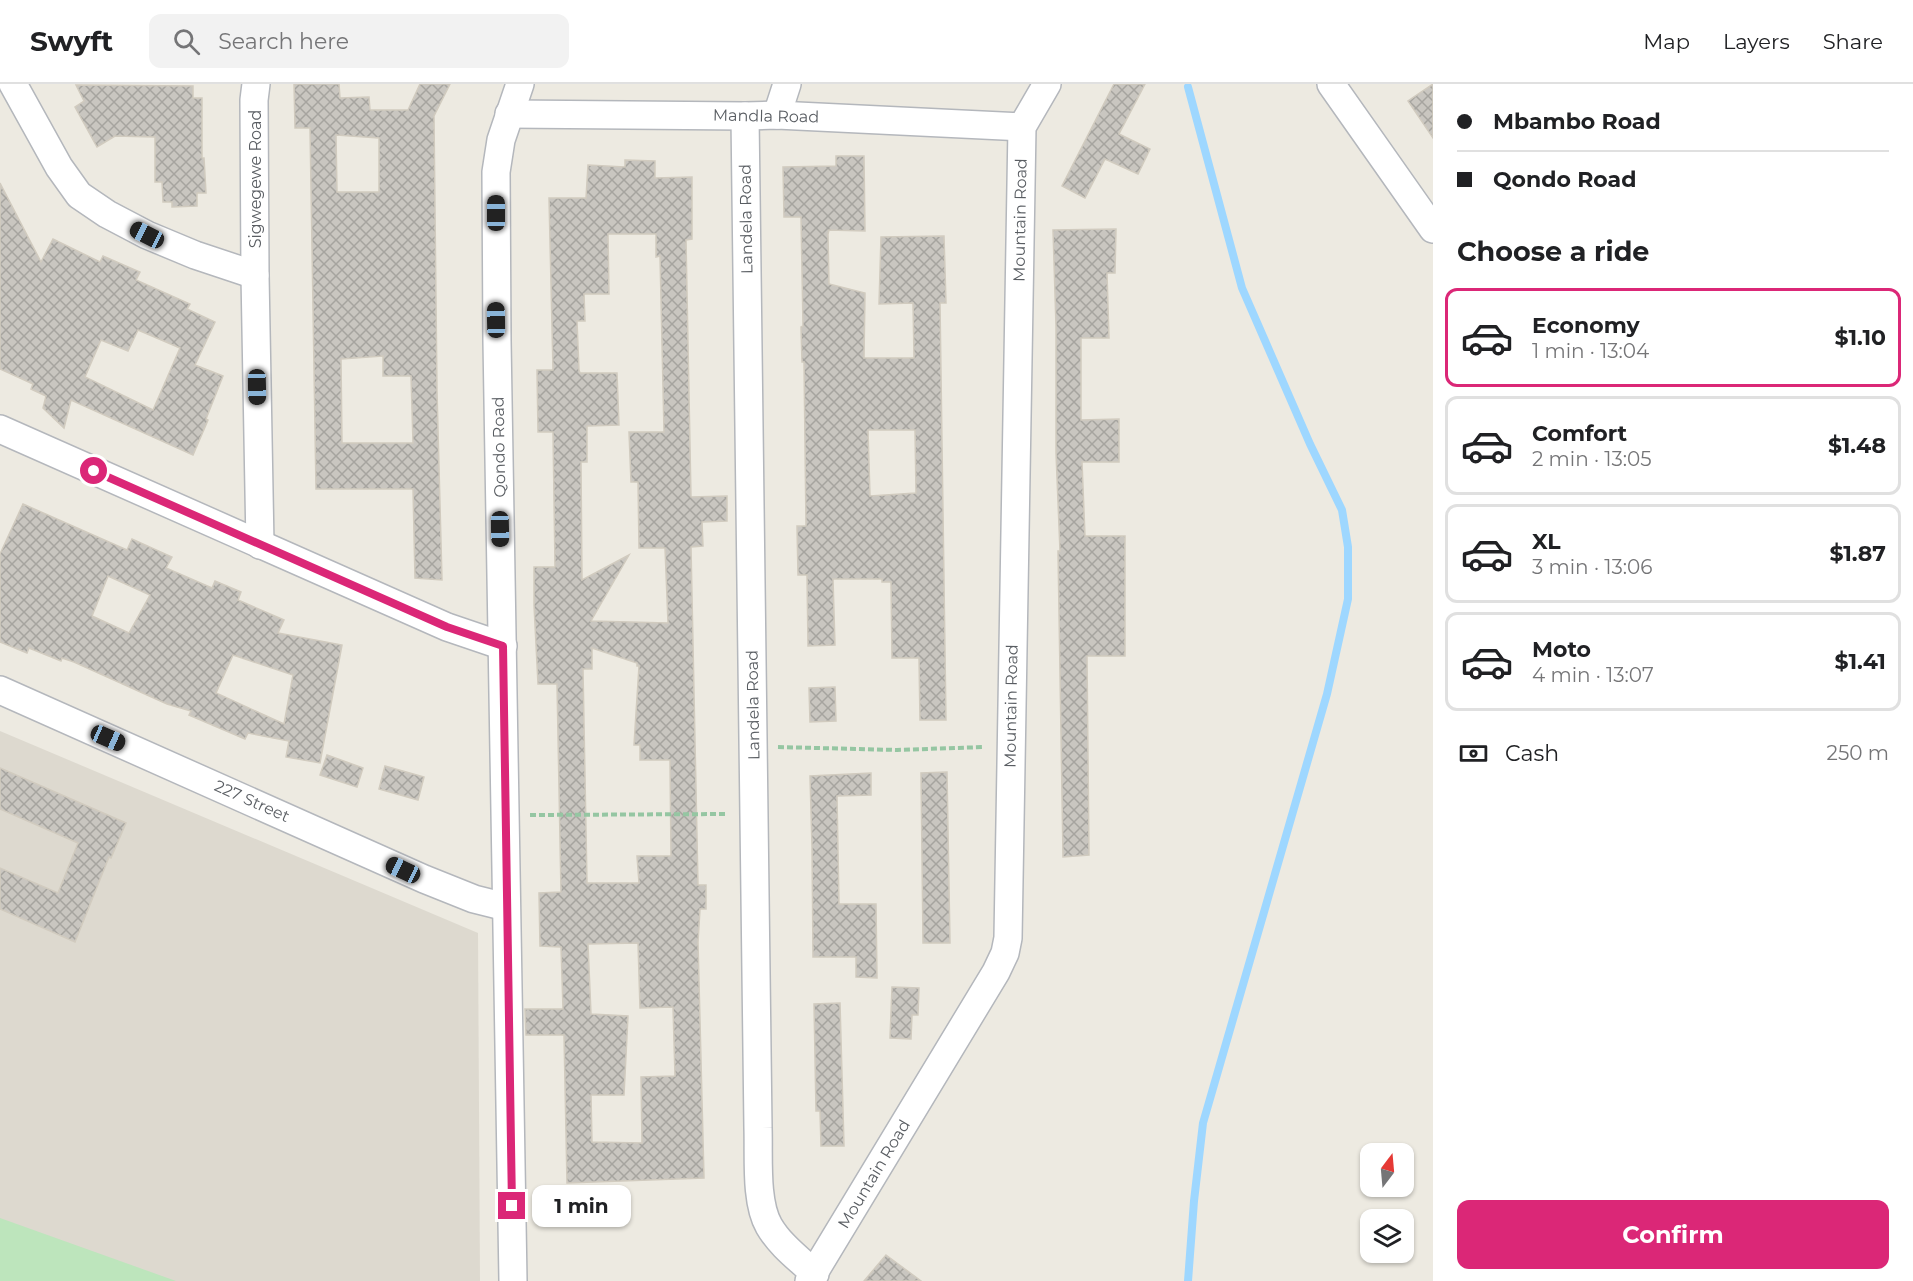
<!DOCTYPE html>
<html lang="en">
<head>
<meta charset="utf-8">
<style>
  :root { --surface:#fff; --page:#f2f2f2; --text:#202124; --muted:#757577; --line:#e0e0e0; --accent:#db2777 }
  body { margin:0; font-family:Montserrat,sans-serif; background:var(--page); color:var(--text); height:100vh; display:flex; flex-direction:column; font-size:22px; white-space:nowrap }
  * { box-sizing:border-box; margin:0 }
  p { font-size:20px; color:var(--muted) }
  .icon { flex:none; width:33px; height:33px; fill:none; stroke:currentColor; stroke-width:2; stroke-linecap:round; stroke-linejoin:round }
  .map { position:relative; flex:1; overflow:hidden }
  .drawer { display:flex; flex-direction:column; background:var(--surface); width:480px }
  .drawer>* { flex:none }
  .guide { display:grid; align-content:center; height:132px; padding:0 24px; background:var(--surface) }
  .needle { width:39px; rotate:16deg }
  .tools { position:absolute; left:1360px; top:1059px; display:grid; gap:12px }
  .tools a { display:grid; place-items:center; width:54px; height:54px; border-radius:12px; background:var(--surface); box-shadow:0 2px 4px #0004; font-size:30px }
  .end { position:absolute; width:27px; height:27px; margin:-14px; border:8px solid #db2777; background:#fff; box-shadow:0 0 0 3px #fff }
  .from { border-radius:50% }
  .bubble { position:absolute; height:42px; border-radius:12px; background:var(--surface); box-shadow:0 2px 4px #0004; font-size:20px; font-weight:700; line-height:42px; text-align:center }
  .car { position:absolute; width:18px; height:36px; margin:-18px -9px; border-radius:8px; box-shadow:0 0 4px 2px #0007; background:linear-gradient(#222 24%,#8ab4d8 0 40%,#222 0 76%,#8ab4d8 0 86%,#222 0) }
  .guide b { display:flex; align-items:center; gap:21px; height:57px; font-size:22px }
  .guide b+b { border-top:2px solid var(--line) }
  .guide i { width:15px; height:15px; background:var(--text) }
  ul { padding:0; list-style:none }
  li { display:flex; align-items:center; gap:18px; height:99px; margin:0 12px 9px; padding:0 12px; border:3px solid var(--line); border-radius:12px }
  li div { flex:1 }
  li b { display:block; font-size:22px }
  li em { font-style:normal; font-weight:700 }
  li.active { border-color:var(--accent) }
  li>.icon { width:54px; height:54px; stroke-width:1.5 }
  h2 { padding:0 24px; font-size:27px; line-height:72px }
  .pay { display:flex; align-items:center; gap:15px; height:66px; padding:0 24px; font-size:22px }
  .pay p { margin-inline-start:auto }
  .primary-button { display:flex; gap:12px; margin-top:auto; padding:12px 24px }
  .primary-button a { flex:1; height:69px; border-radius:12px; background:var(--accent); color:#fff; font-size:24px; font-weight:700; line-height:69px; text-align:center }
  header { display:flex; align-items:center; gap:36px; box-sizing:border-box; height:84px; padding:0 30px; background:var(--surface); border-bottom:2px solid var(--line) }
  header strong { font-size:28px }
  nav { display:flex; gap:33px; margin-inline-start:auto; font-size:21px }
  .search { width:420px; height:54px; background:var(--page); display:flex; align-items:center; gap:15px; box-sizing:border-box; padding:0 21px; border-radius:12px; color:var(--muted); font-size:22px }
  main { display:flex; flex:1; min-height:0 }
  .map>svg:first-child { display:block }
</style>
</head>
<body>
<header>
<strong>Swyft</strong>
<div class="search"><svg class="icon" aria-label="search" viewBox="0 0 24 24"><circle cx="10" cy="10" r="6"/><path d="M15 15l6 6"/></svg>Search here</div>
<nav><a>Map</a><a>Layers</a><a>Share</a></nav>
</header>
<main>
<div class="map">
<svg width="1433" height="1197" viewBox="0 0 1433 1197">
  <defs>
    <pattern id="building-cross-hatch" width="8" height="8" patternUnits="userSpaceOnUse" patternTransform="scale(1.5)"><rect width="8" height="8" fill="#c9c6c0"/><path d="M0 0l8 8M0 8l8-8" fill="none" stroke="#a6a49f"/></pattern>
  </defs>
  <rect width="100%" height="100%" fill="#edeae1"/>
  <polygon fill="#ddd9cf" points="0,647 478,849 480,1197 0,1197"/>
  <polygon fill="#bde5bc" points="0,1134 176,1197 0,1197"/>
  <g fill="none" stroke-linecap="round" stroke-linejoin="round">
    <polyline stroke="#9ed7ff" stroke-width="8" points="1188,1197 1194,1117 1203,1039 1327,610 1348,515 1348,463 1342,426 1310,360 1242,204 1188,3"/>
  </g>
  <g fill="url(#building-cross-hatch)" stroke="#d1cbbf" stroke-width="1.5" fill-rule="evenodd">
    <path d="M 294,0 L 339,0 L 340,14 L 369,13 L 370,26 L 408,26 L 420,0 L 450,0 L 434,32 L 437,307 L 442,496 L 415,494 L 413,405 L 316,405 L 310,44 L 295,44 ZM 336,51 L 379,54 L 379,108 L 337,108 ZM 383,272 L 383,292 L 411,292 L 413,359 L 342,359 L 341,275 Z"/>
    <polygon points="1114,0 1145,0 1119,50 1150,65 1138,90 1105,75 1085,114 1062,102"/>
    <polygon points="1433,0 1433,54 1408,17"/>
    <polygon points="76,1 193,2 193,14 202,14 202,74 204,74 206,109 197,109 197,122 172,123 172,118 163,118 162,98 155,98 155,53 115,52 97,63 75,23 84,17"/>
    <path d="M 836,72 L 864,72 L 865,147 L 829,146 L 828,150 L 829,200 L 865,209 L 864,274 L 914,274 L 913,219 L 879,220 L 881,153 L 944,152 L 946,219 L 940,219 L 946,636 L 920,636 L 919,574 L 892,574 L 891,498 L 882,498 L 882,495 L 833,495 L 835,561 L 808,562 L 807,491 L 798,491 L 797,442 L 806,442 L 804,278 L 802,278 L 801,243 L 803,242 L 801,133 L 784,133 L 783,83 L 836,82 ZM 868,346 L 915,346 L 916,409 L 870,412 Z"/>
    <path d="M 625,76 L 655,77 L 655,94 L 692,93 L 692,155 L 686,156 L 691,413 L 727,412 L 727,437 L 702,438 L 703,462 L 691,463 L 698,801 L 706,801 L 706,825 L 700,825 L 698,858 L 704,1094 L 567,1099 L 564,951 L 526,951 L 525,925 L 563,925 L 561,863 L 540,862 L 539,809 L 561,808 L 557,600 L 538,600 L 534,521 L 534,483 L 555,483 L 553,348 L 538,348 L 537,286 L 553,286 L 549,114 L 586,114 L 588,81 L 625,83 ZM 608,150 L 656,150 L 656,173 L 660,172 L 664,348 L 629,348 L 631,398 L 638,398 L 639,464 L 665,464 L 668,539 L 591,537 L 629,471 L 582,496 L 581,378 L 587,378 L 587,342 L 619,341 L 617,289 L 580,289 L 579,286 L 577,237 L 585,237 L 584,210 L 609,210 ZM 592,564 L 637,579 L 637,582 L 639,582 L 634,661 L 640,661 L 640,676 L 670,676 L 671,772 L 637,772 L 639,799 L 587,799 L 583,585 L 592,585 ZM 638,859 L 640,924 L 673,923 L 675,992 L 641,993 L 642,1059 L 592,1058 L 591,1011 L 624,1011 L 628,932 L 591,930 L 588,860 Z"/>
    <path d="M 0,99 L 41,178 L 53,155 L 100,178 L 103,172 L 140,188 L 136,196 L 190,220 L 187,225 L 215,238 L 195,281 L 223,292 L 206,335 L 208,336 L 193,371 L 71,316 L 64,344 L 43,324 L 46,312 L 31,305 L 33,300 L 0,285 ZM 138,246 L 180,264 L 153,326 L 85,293 L 101,256 L 128,267 Z"/>
    <polygon points="1116,145 1115,189 1107,189 1109,254 1081,254 1081,336 1119,335 1119,378 1082,378 1085,452 1125,452 1125,572 1087,572 1089,771 1063,773 1058,467 1060,467 1056,369 1056,242 1053,146"/>
    <path d="M 23,420 L 127,466 L 132,455 L 172,473 L 166,484 L 212,504 L 215,497 L 241,508 L 238,516 L 284,536 L 278,549 L 342,561 L 320,679 L 286,673 L 289,657 L 248,649 L 245,655 L 189,631 L 191,627 L 167,620 L 74,578 L 62,574 L 61,577 L 29,564 L 27,569 L 0,558 L 0,470 ZM 108,492 L 150,511 L 129,549 L 92,532 ZM 233,571 L 293,591 L 284,640 L 216,609 Z"/>
    <polygon points="835,603 836,637 810,638 809,604"/>
    <polygon points="327,671 363,684 357,703 320,691"/>
    <polygon points="385,682 424,693 418,716 379,705"/>
    <polygon points="0,684 126,739 111,774 109,773 75,858 0,825 0,784 58,809 78,759 0,725"/>
    <polygon points="947,688 950,859 923,859 921,689"/>
    <polygon points="871,689 871,711 837,712 839,820 876,820 877,894 856,893 856,873 813,873 812,763 810,692"/>
    <polygon points="892,903 919,904 918,931 912,931 911,955 890,954"/>
    <polygon points="840,919 844,1062 821,1062 820,1027 816,1027 814,920"/>
    <polygon points="886,1171 921,1197 864,1197"/>
  </g>
  <g fill="none" stroke-linecap="round" stroke-linejoin="round">
    <defs>
      <g id="street">
        <polyline points="13,0 59,83 79,111 107,130 147,151 195,171 255,191"/>
        <polyline points="256,0 254,16 255,191 260,461"/>
        <polyline points="1331,0 1433,145"/>
        <polyline points="509,30 745,32 777,31 1022,43"/>
        <polyline points="777,31 787,0"/>
        <path d="M 745,32 L 758,1044 C 759,1072 755,1118 769,1142 C 780,1161 799,1175 815,1190"/>
        <polyline points="0,345 447,543 503,562"/>
        <polyline points="0,606 424,795 474,815 506,823"/>
        <polyline points="513,1197 497,257 496,88 501,56 520,0"/>
        <polyline points="809,1197 996,888 1005,869 1008,854 1022,43 1047,0"/>
      </g>
    </defs>
    <use href="#street" stroke="#b4b7bc" stroke-width="30"/>
    <g stroke="#95c6a2" stroke-width="4" stroke-dasharray="6 3" stroke-linecap="butt">
      <polyline points="778,663 897,666 984,663"/>
      <polyline points="530,731 726,730"/>
    </g>
    <use href="#street" stroke="#fff" stroke-width="27"/>
  </g>
  <g fill="none" stroke-linecap="round" stroke-linejoin="round">
    <polyline stroke="#db2777" stroke-width="8" points="94,387 447,543 503,562 512,1122"/>
  </g>
  <g text-anchor="middle" dominant-baseline="central" stroke-width="4.5" stroke-linejoin="round" paint-order="stroke">
    <g font-size="16" fill="#595d62" stroke="#fff">
      <text transform="translate(766 32) rotate(1)">Mandla Road</text>
      <text transform="translate(255 95) rotate(-90)">Sigwegewe Road</text>
      <text transform="translate(746 135) rotate(-91)">Landela Road</text>
      <text transform="translate(1020 136) rotate(-89)">Mountain Road</text>
      <text transform="translate(499 363) rotate(-91)">Qondo Road</text>
      <text transform="translate(753 621) rotate(-91)">Landela Road</text>
      <text transform="translate(1011 622) rotate(-89)">Mountain Road</text>
      <text transform="translate(252 717) rotate(24)">227 Street</text>
      <text transform="translate(874 1090) rotate(-59)">Mountain Road</text>
    </g>
  </g>
</svg>
<div class="tools">
<a><svg class="needle" viewBox="-14 -14 28 28"><path d="M0-13l5 13h-10z" fill="#e53935"/><path d="M0 13l5-13h-10z" fill="#757577"/></svg></a>
<a><svg class="icon" aria-label="layers" viewBox="0 0 24 24"><path d="M12 4l9 5-9 5-9-5zM3 14l9 5 9-5"/></svg></a>
</div>
<i class="end from" style="left:94px;top:387px"></i>
<i class="end" style="left:512px;top:1122px"></i>
<div class="bubble" style="left:532px;top:1101px;width:99px">1 min</div>
<i class="car" style="left:496px;top:129px;rotate:0deg"></i>
<i class="car" style="left:147px;top:151px;rotate:297deg"></i>
<i class="car" style="left:496px;top:236px;rotate:359deg"></i>
<i class="car" style="left:257px;top:303px;rotate:179deg"></i>
<i class="car" style="left:500px;top:445px;rotate:179deg"></i>
<i class="car" style="left:108px;top:654px;rotate:114deg"></i>
<i class="car" style="left:403px;top:786px;rotate:295deg"></i>
</div>
<section class="drawer">
<div class="guide">
<b><i class="from"></i>Mbambo Road</b>
<b><i></i>Qondo Road</b>
</div>
<h2>Choose a ride</h2>
<ul>
<li class="active"><svg class="icon" aria-label="car" viewBox="0 0 24 24"><path d="M5 17H2v-5l4-1 3-4h7l3 4 3 1v5h-3M9 17h6M6 11h13"/><circle cx="7" cy="17" r="2"/><circle cx="17" cy="17" r="2"/></svg><div><b>Economy</b><p>1 min · 13:04</p></div><em>$1.10</em></li>
<li><svg class="icon" aria-label="car" viewBox="0 0 24 24"><path d="M5 17H2v-5l4-1 3-4h7l3 4 3 1v5h-3M9 17h6M6 11h13"/><circle cx="7" cy="17" r="2"/><circle cx="17" cy="17" r="2"/></svg><div><b>Comfort</b><p>2 min · 13:05</p></div><em>$1.48</em></li>
<li><svg class="icon" aria-label="car" viewBox="0 0 24 24"><path d="M5 17H2v-5l4-1 3-4h7l3 4 3 1v5h-3M9 17h6M6 11h13"/><circle cx="7" cy="17" r="2"/><circle cx="17" cy="17" r="2"/></svg><div><b>XL</b><p>3 min · 13:06</p></div><em>$1.87</em></li>
<li><svg class="icon" aria-label="car" viewBox="0 0 24 24"><path d="M5 17H2v-5l4-1 3-4h7l3 4 3 1v5h-3M9 17h6M6 11h13"/><circle cx="7" cy="17" r="2"/><circle cx="17" cy="17" r="2"/></svg><div><b>Moto</b><p>4 min · 13:07</p></div><em>$1.41</em></li>
</ul>
<div class="pay"><svg class="icon" aria-label="cash" viewBox="0 0 24 24"><path d="M3 7h18v10H3z"/><circle cx="12" cy="12" r="2"/></svg>Cash<p>250 m</p></div>
<div class="primary-button"><a>Confirm</a></div>
</section>
</main>
</body>
</html>
